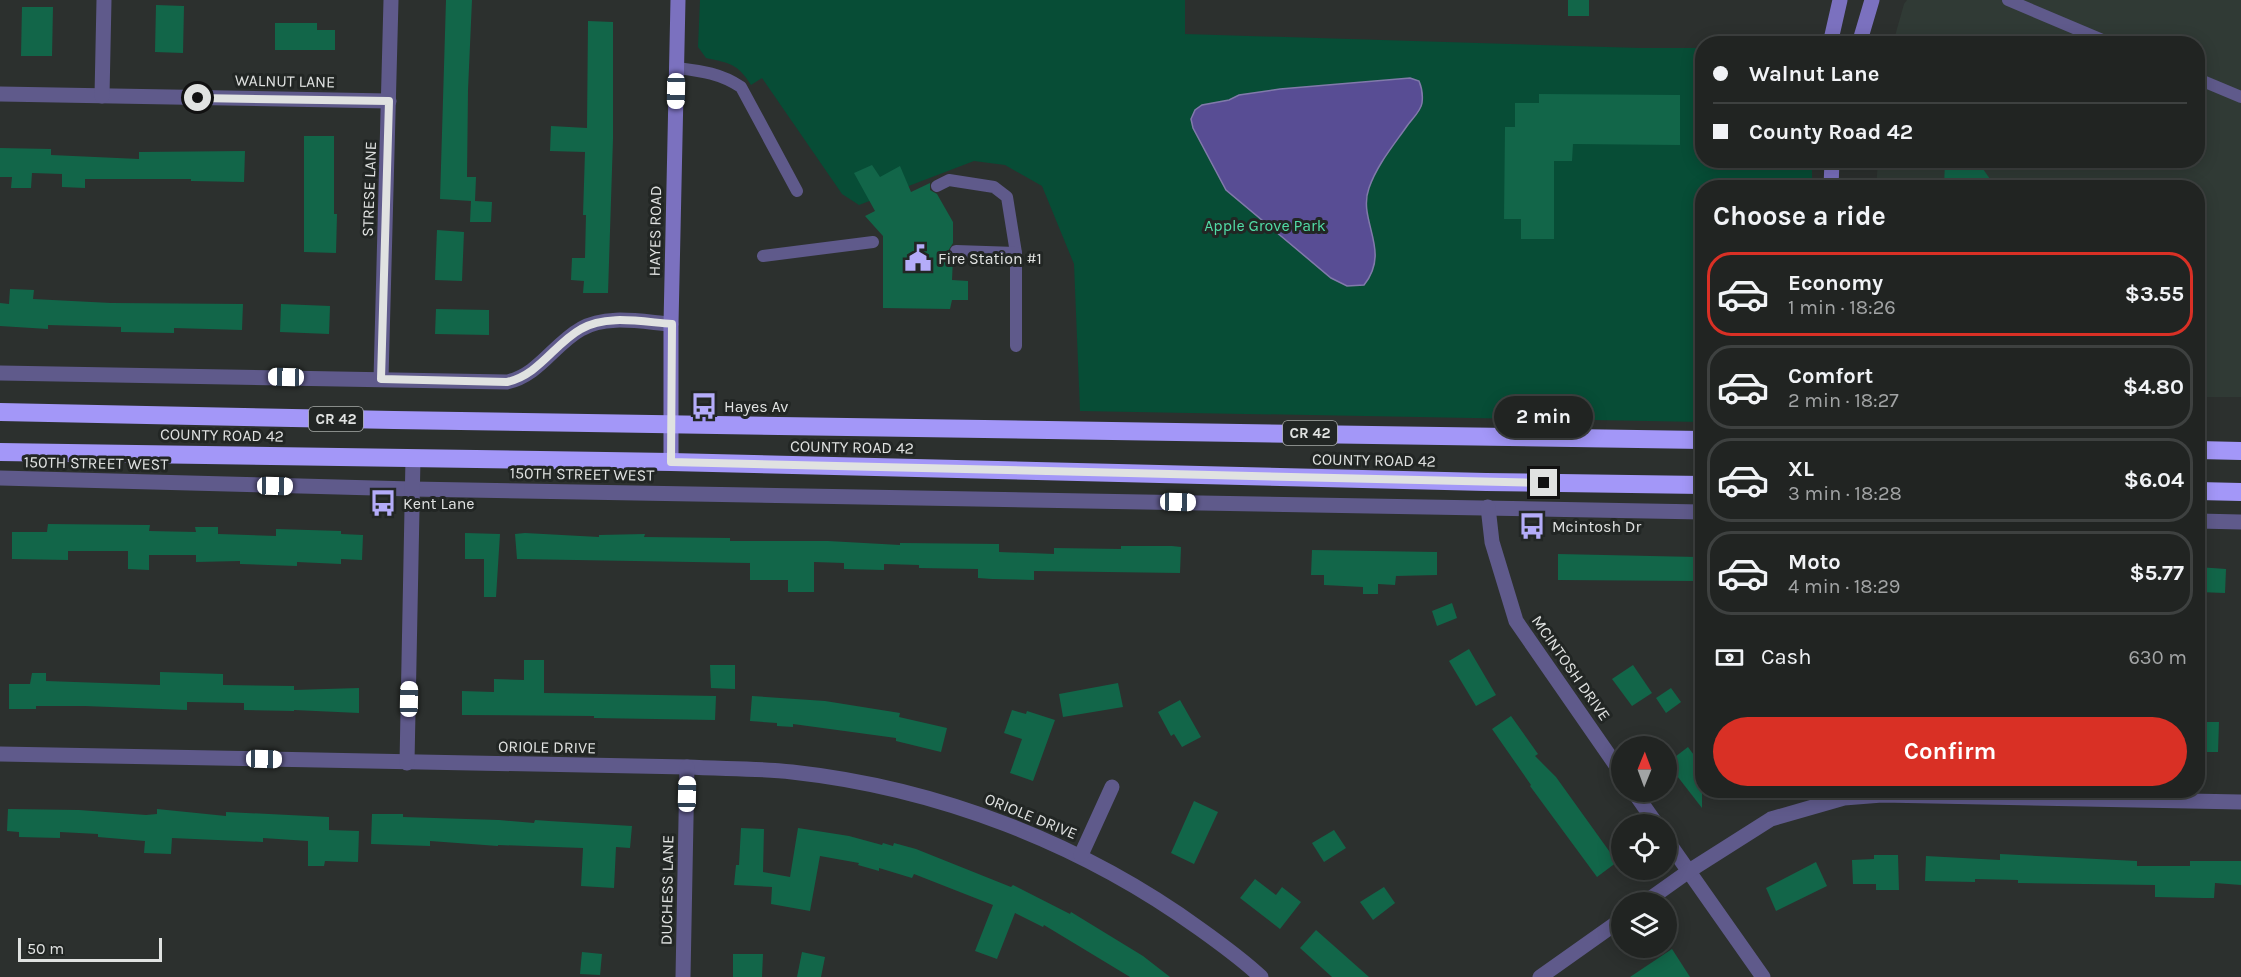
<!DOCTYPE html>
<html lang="en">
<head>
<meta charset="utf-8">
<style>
  :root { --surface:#212422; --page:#2d302f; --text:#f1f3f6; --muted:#a2a4a5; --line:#3e4140; --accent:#d93025 }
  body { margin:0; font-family:Karla,sans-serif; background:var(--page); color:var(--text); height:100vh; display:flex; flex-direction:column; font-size:22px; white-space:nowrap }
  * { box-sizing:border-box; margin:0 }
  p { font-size:20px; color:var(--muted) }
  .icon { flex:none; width:33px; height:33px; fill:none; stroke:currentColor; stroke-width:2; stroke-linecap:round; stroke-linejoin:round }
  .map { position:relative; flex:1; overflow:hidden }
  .panel { position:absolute; left:1695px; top:180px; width:510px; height:618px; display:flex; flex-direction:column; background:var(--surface); border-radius:24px; box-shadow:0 3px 15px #0003,0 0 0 2px var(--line) }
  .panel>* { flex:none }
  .guide { position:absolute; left:1695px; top:36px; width:510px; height:132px; border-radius:24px; box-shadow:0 3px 15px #0003,0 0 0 2px var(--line); display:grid; align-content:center; height:132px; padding:0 18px; background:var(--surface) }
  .needle { width:39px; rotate:1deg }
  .fabs { position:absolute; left:1611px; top:736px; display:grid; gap:12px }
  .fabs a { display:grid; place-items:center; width:66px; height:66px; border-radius:50%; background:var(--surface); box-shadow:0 3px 15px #0003,0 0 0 2px var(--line); font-size:30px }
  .scale { position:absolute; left:18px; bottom:15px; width:144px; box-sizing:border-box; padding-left:6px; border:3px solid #e0e2e1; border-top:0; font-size:16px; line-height:21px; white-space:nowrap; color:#e0e2e1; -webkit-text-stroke:4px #222624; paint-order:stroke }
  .end { position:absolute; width:27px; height:27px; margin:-14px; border:8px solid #e0e2e1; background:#111; box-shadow:0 0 0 3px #111 }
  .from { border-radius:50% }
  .bubble { position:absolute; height:42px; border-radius:21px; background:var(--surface); box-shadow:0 3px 15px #0003,0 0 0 2px var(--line); font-size:20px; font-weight:700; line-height:42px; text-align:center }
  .car { position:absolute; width:18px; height:36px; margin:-18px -9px; border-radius:8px; box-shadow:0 0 4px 2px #0007; background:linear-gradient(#fff 24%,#345 0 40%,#fff 0 76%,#345 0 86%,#fff 0) }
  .guide b { display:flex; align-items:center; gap:21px; height:57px; font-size:22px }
  .guide b+b { border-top:2px solid var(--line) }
  .guide i { width:15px; height:15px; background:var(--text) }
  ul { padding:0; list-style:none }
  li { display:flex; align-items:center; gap:18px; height:84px; margin:0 12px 9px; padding:0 6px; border:3px solid var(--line); border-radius:24px }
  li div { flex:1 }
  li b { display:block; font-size:22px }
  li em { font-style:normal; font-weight:700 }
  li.current { border-color:var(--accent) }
  li>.icon { width:54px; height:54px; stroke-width:1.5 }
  h2 { padding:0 18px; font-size:27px; line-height:72px }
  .pay { display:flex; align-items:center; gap:15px; height:66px; padding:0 18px; font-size:22px }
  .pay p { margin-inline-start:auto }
  .primary-button { display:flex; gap:12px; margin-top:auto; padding:12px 18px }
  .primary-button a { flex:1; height:69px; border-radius:36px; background:var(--accent); color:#fff; font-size:24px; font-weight:700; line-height:69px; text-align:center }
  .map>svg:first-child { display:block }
</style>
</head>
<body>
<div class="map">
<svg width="2241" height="977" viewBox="0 0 2241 977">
  <rect width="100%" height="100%" fill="#2c302e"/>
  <polygon fill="#303a35" points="1907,0 2241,0 2241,397 2198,397 2198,188 1876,188 1878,161 2198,160 2198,44 1893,43 1904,4"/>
  <path fill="#074d36" d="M 700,0 L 1185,0 L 1185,34 L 1640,48 L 1702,48 L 1702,160 L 1812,161 L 1812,187 L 1702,188 L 1702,422 L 1080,411 L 1074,264 L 1042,186 L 1005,165 L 974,161 L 859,205 L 842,194 L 762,78 L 751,85 C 738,64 730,63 706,58 L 698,47 Z"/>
  <path fill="#584d94" stroke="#817aab" stroke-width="1.5" d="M 1410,78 L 1419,81 C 1422,88 1423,95 1422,103 C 1421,111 1412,119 1407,126 C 1393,146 1377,165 1369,188 C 1357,221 1392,250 1364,285 L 1347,286 L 1331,278 L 1226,190 L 1193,128 L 1191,119 L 1195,110 L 1202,105 L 1229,100 L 1239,95 L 1280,89 Z"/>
  <g fill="#126649">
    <polygon points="446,0 472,0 468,90 467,177 476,177 475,201 492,202 491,222 470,222 471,201 440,199"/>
    <rect x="1568" y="0" width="21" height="16"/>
    <polygon points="156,5 184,6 183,53 155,52"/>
    <polygon points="22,7 53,7 52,56 21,56"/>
    <polygon points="588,21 613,22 613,139 608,293 583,293 584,281 571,280 572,258 585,258 586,215 583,215 585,152 550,151 551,126 587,128"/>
    <polygon points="275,23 317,23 317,30 335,30 335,50 275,50"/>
    <polygon points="1539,94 1680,95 1680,145 1573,144 1572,161 1554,161 1554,239 1521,239 1521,219 1504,219 1505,127 1515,127 1515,103 1539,103"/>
    <polygon points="304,136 334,136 334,214 337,214 336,253 304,252"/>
    <polygon points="0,148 51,149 51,155 139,159 139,152 245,151 244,182 191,181 191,179 85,179 85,188 62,187 62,174 32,173 31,188 11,188 12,177 0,177"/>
    <polygon points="1945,160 1977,160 1996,188 1944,188"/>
    <polygon points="872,165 880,177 900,166 911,192 930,183 930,190 937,194 953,222 953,243 948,251 953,258 952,280 968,281 968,300 952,300 950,309 883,308 883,236 865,216 875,211 854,173"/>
    <polygon points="437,230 464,232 462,281 435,280"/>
    <polygon points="10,289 34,290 33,299 111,303 243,304 242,330 174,328 174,333 121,332 121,327 48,325 48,329 0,326 0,303 9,304"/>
    <polygon points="281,304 330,306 329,334 280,332"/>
    <polygon points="436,309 489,310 489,335 435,334"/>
    <polygon points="48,524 150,525 149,531 196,532 195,527 218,527 218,534 276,536 276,529 341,531 341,534 363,535 362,560 341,559 341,564 297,562 297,566 240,564 240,561 196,562 196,555 149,555 149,570 128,569 128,551 68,551 68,560 12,559 12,532 47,532"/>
    <polygon points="465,533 500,534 496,597 484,597 484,559 465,559"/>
    <polygon points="525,533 599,537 599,535 645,534 644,537 730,538 730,541 828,541 900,545 900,543 999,544 999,552 1054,554 1054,548 1121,549 1121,546 1172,546 1181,547 1180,573 1034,571 1034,580 992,579 978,578 978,569 919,568 919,565 884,564 884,570 844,569 844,563 814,562 814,592 788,592 788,580 750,580 750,563 517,559 515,534"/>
    <polygon points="1312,550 1437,552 1437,575 1396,576 1395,585 1378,584 1378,594 1363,594 1363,587 1324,585 1324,575 1311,575"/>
    <polygon points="1558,554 1697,557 1696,581 1558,580"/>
    <polygon points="2198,567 2226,569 2225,593 2198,592"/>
    <polygon points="1452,603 1457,618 1437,626 1432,611"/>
    <polygon points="1469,649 1496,695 1476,706 1449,661"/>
    <polygon points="524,660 544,660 544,693 716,696 715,720 594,718 594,716 462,715 462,691 494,692 494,679 524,680"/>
    <polygon points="710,665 735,665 735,689 711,688"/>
    <polygon points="1633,665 1652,693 1632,706 1612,679"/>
    <polygon points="160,672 223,674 223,685 294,686 294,690 359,688 359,713 294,710 294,711 244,710 244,703 187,702 187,710 85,706 36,706 36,709 9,709 9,684 30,684 32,673 46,673 46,681 160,685"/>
    <polygon points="1118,683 1123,707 1063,717 1059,694"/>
    <polygon points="1671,688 1681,702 1666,713 1656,698"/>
    <polygon points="752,696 825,701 900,713 899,717 947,728 941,752 896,741 896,738 793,724 793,727 777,726 777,723 750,721"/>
    <polygon points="1180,700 1201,737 1182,747 1174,734 1171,736 1158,712"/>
    <polygon points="1012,710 1026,714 1027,711 1055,720 1033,781 1010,773 1022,739 1004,733"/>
    <polygon points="1511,716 1538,754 1535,756 1556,777 1617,862 1597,877 1530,786 1531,785 1492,729"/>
    <polygon points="2198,722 2219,722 2218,752 2198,752"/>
    <polygon points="1688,747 1702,766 1702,808 1667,763"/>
    <polygon points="1194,801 1218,812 1194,864 1171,853"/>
    <polygon points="8,809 79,810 146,815 157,814 157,809 226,816 226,812 329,817 329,830 359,831 358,862 325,861 324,866 308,866 308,841 263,838 263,842 172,838 171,854 144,853 145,841 98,837 98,834 60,832 60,838 19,837 19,832 7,831"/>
    <polygon points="372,814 403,814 403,817 499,820 534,823 535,820 549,821 632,826 630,848 616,847 614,888 581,886 583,848 498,845 498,846 430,841 430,846 371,844"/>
    <polygon points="741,828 764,829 763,872 790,877 798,828 849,836 882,845 883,843 893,846 894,843 916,849 1011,887 1013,885 1070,914 1071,912 1143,956 1170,977 1130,977 1044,925 1043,927 1015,913 997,959 975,951 993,905 914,874 912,878 879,868 879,871 858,865 859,863 820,856 810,911 771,904 772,887 734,885 736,865 739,865"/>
    <polygon points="1334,830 1346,848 1324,862 1312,843"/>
    <polygon points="2000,854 2137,861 2137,866 2190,866 2190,861 2241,861 2241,885 2215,883 2214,898 2203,898 2155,897 2155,885 2018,883 2018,880 1975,879 1975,882 1925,881 1926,856 2000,860"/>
    <polygon points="1874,855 1898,855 1899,890 1876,890 1876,884 1853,884 1852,860 1874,859"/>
    <polygon points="1816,862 1827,886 1776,911 1766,888"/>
    <polygon points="1255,879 1276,895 1282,887 1301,902 1280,929 1240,898"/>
    <polygon points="1384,887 1395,903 1373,920 1360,902"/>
    <polygon points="1316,930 1369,977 1332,977 1300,948"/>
    <polygon points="1672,949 1690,977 1630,977"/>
    <polygon points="582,952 602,954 600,975 580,974"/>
    <polygon points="802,952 825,957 821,977 797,977"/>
    <polygon points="733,954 763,954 762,977 733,977"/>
  </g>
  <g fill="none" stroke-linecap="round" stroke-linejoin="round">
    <g stroke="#5f5a8b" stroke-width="12">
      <polyline points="2008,0 2112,44"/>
      <path d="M 677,68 C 701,71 720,73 741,87 L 797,191"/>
      <polyline points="2198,79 2241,97"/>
      <polyline points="937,186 949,180 994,187 1007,197 1016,253"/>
      <polyline points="956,251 1016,253 1016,346"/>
      <polyline points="763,256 873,242"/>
    </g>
    <g stroke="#5f5a8b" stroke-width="15">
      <polyline points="0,94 389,101"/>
      <polyline points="102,96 104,0"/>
      <path d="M 0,373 L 507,382 C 539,375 554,344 581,329 C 606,314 643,322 671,324"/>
      <polyline points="381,379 391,0"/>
      <polyline points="0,478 412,489 1702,512"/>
      <polyline points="1488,507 1492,542 1516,621 1622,774"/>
      <polyline points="2198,521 2241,522"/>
      <path d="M 0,754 L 687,767 C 722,769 757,768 792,772 C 938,788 1081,843 1200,929 C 1221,944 1242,959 1261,977"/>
      <polyline points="407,763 413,458"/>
      <polyline points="1634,792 1657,825"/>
      <polyline points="1666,839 1763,977"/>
      <polyline points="1081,855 1112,787"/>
      <polyline points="1644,903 1689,871 1771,819 1844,798 1882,795 2241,802"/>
      <polyline points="683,977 687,767"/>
      <polyline points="1540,977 1622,919"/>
    </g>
    <g stroke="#7b71bf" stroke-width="15">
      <polyline points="1830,44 1840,0"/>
      <polyline points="1859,44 1872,0"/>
      <polyline points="1831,188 1832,160"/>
      <polyline points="671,462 671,324 678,0"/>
    </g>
    <g stroke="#a397f8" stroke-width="18">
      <polyline points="0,412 394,420 1702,440"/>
      <polyline points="2198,450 2241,451"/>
      <polyline points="0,452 671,462 1486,482 1702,485"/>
      <polyline points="2198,491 2241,492"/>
    </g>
  </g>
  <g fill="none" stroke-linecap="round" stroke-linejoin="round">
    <path stroke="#e0e2e1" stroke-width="8" d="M 198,98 L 389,101 L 381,379 L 507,382 C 539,375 554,344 581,329 C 606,314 643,322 672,324 L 671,462 L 1544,483"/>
  </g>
  <defs>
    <symbol id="civic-bare" viewBox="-9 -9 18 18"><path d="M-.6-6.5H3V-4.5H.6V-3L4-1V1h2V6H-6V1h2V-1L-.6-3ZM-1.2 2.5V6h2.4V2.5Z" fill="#b4acf9" stroke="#222624" stroke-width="2.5" paint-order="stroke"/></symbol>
    <symbol id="bus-bare" viewBox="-9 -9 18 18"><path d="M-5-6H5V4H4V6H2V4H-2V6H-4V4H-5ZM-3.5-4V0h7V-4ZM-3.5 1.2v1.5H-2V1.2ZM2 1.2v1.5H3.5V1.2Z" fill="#b4acf9" stroke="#222624" stroke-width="2.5" paint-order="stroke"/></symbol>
  </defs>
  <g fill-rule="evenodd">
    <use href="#civic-bare" x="899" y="239" width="38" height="38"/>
    <use href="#bus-bare" x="685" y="387" width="38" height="38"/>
    <use href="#bus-bare" x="364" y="484" width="38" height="38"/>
    <use href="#bus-bare" x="1513" y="507" width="38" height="38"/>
  </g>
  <g text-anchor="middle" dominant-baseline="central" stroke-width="6" stroke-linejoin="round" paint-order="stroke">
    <g fill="#222624" stroke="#a7aaa8" stroke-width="1.5">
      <rect x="309" y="407" width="54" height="24" rx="4.5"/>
      <rect x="1283" y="421" width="54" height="24" rx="4.5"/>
    </g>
    <g font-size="15" font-weight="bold" fill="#e0e2e1">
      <text x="336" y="419">CR 42</text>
      <text x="1310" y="433">CR 42</text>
    </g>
    <g font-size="16" fill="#e0e2e1" stroke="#222624">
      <text transform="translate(285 81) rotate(1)">WALNUT LANE</text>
      <text transform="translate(369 189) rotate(-88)">STRESE LANE</text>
      <text transform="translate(655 231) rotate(-89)">HAYES ROAD</text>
      <text transform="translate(222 435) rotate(1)">COUNTY ROAD 42</text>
      <text transform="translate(852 447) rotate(1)">COUNTY ROAD 42</text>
      <text transform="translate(1374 460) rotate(1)">COUNTY ROAD 42</text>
      <text transform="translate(96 463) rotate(1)">150TH STREET WEST</text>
      <text transform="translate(582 474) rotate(1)">150TH STREET WEST</text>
      <text transform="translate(1571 668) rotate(55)">MCINTOSH DRIVE</text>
      <text transform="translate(547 747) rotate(1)">ORIOLE DRIVE</text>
      <text transform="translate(1031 816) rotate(22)">ORIOLE DRIVE</text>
      <text transform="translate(667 890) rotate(-89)">DUCHESS LANE</text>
    </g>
    <g font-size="16" fill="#51dca6" stroke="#222624">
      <text x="1265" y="225">Apple Grove Park</text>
    </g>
    <g font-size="16" fill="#e0e2e1" stroke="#222624" text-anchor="start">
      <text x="938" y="258">Fire Station #1</text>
      <text x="724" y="406">Hayes Av</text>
      <text x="403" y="503">Kent Lane</text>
      <text x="1552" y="526">Mcintosh Dr</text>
    </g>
  </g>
</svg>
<div class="fabs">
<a><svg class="needle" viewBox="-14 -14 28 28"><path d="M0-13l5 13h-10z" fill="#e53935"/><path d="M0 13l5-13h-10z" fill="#a2a4a5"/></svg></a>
<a><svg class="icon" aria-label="locate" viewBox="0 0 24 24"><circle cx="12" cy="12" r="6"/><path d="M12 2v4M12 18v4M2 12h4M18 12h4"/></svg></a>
<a><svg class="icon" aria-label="layers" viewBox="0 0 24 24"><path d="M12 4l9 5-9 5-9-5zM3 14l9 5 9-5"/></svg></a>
</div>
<div class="scale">50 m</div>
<i class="end from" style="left:198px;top:98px"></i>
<i class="end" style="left:1544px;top:483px"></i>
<div class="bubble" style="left:1494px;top:396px;width:99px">2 min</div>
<i class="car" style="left:676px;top:91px;rotate:181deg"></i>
<i class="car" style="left:286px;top:377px;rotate:271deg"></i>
<i class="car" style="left:275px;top:486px;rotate:91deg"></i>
<i class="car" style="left:1178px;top:502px;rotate:91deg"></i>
<i class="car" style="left:409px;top:699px;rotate:1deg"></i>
<i class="car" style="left:264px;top:759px;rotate:91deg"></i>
<i class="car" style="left:687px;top:794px;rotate:1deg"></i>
<div class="guide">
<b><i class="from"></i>Walnut Lane</b>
<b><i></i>County Road 42</b>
</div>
<section class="panel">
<h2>Choose a ride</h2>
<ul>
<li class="current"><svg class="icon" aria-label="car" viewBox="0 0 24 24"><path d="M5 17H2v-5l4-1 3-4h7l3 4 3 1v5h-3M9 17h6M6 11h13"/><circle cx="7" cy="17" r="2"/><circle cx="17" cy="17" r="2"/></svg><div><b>Economy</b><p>1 min · 18:26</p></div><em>$3.55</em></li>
<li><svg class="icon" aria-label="car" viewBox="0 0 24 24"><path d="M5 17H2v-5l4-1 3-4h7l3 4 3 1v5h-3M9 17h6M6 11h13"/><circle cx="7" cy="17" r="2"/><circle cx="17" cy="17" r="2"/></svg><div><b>Comfort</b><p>2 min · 18:27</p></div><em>$4.80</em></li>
<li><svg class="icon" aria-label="car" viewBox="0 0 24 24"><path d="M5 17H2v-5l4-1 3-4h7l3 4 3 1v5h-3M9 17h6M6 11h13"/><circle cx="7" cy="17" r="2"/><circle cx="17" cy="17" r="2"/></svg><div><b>XL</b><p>3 min · 18:28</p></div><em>$6.04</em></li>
<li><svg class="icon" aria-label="car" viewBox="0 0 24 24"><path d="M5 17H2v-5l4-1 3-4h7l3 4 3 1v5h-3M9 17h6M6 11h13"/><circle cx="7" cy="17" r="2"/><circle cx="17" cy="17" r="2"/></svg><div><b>Moto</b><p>4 min · 18:29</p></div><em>$5.77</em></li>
</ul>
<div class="pay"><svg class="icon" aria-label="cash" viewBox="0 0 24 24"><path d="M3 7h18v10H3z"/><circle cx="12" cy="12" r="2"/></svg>Cash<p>630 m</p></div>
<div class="primary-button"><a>Confirm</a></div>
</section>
</div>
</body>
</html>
